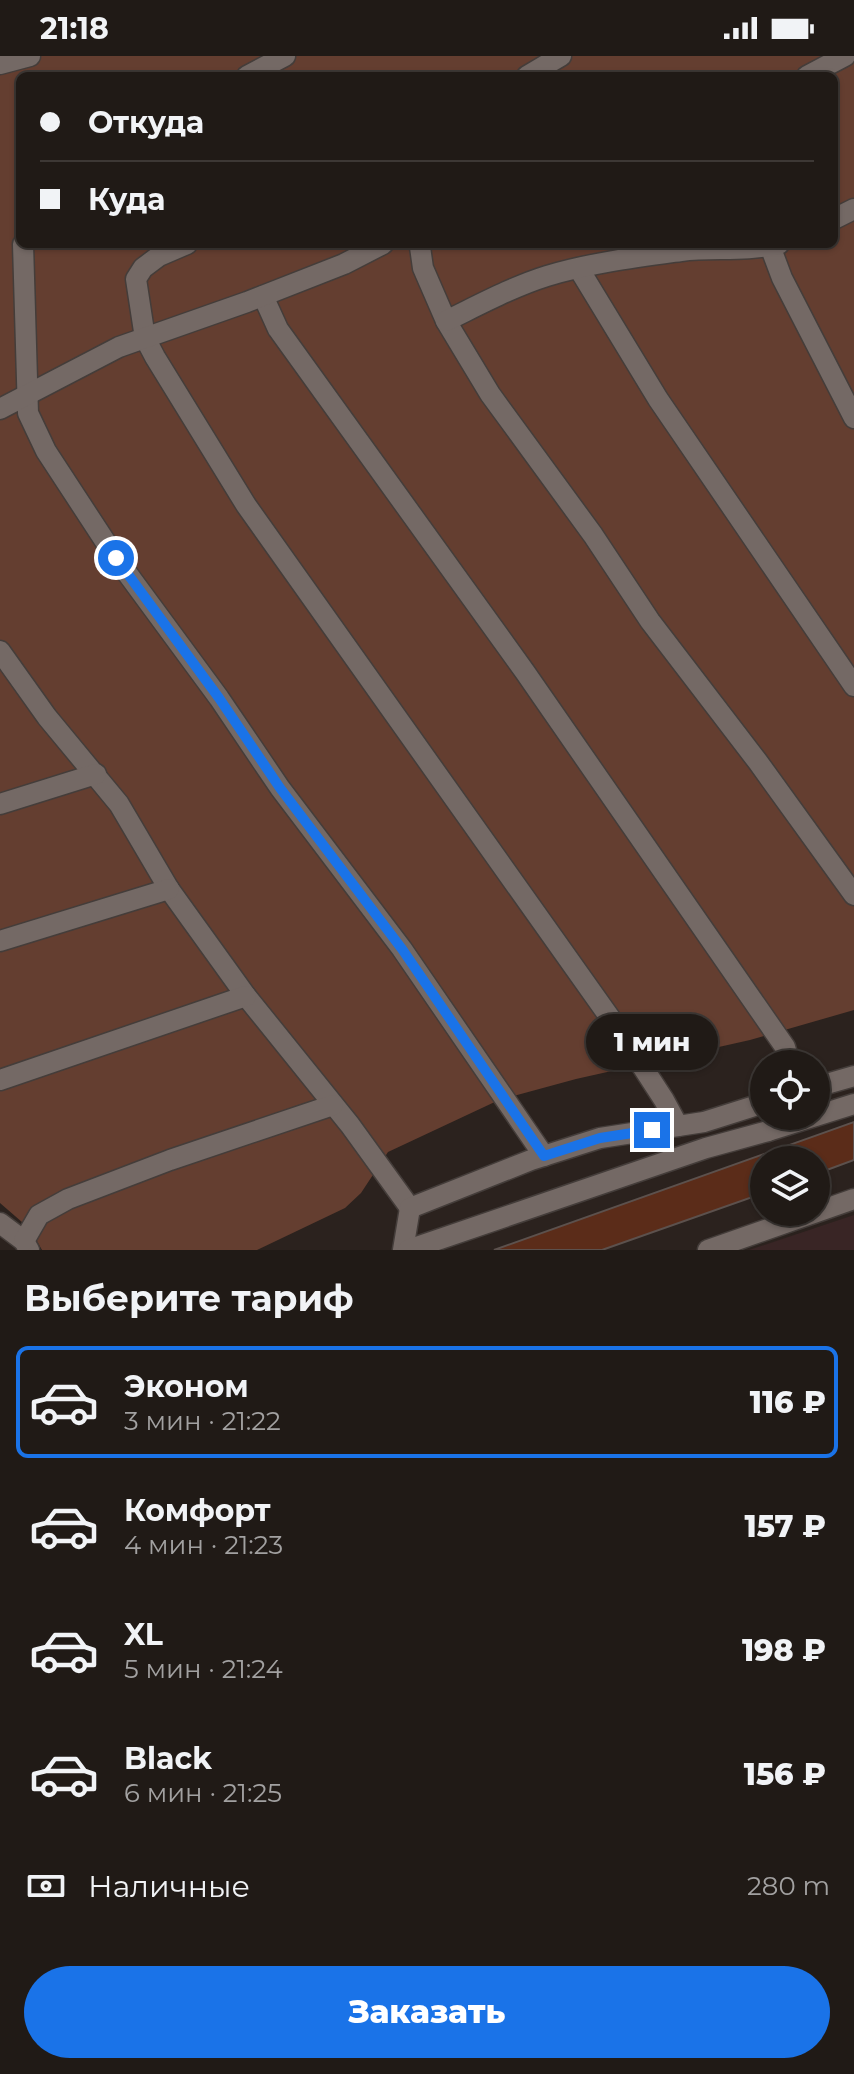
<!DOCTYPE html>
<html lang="ru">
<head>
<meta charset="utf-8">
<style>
  :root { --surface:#201a16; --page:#28231f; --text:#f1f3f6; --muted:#a2a1a1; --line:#3d3835; --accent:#1a73e8 }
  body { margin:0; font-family:Montserrat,sans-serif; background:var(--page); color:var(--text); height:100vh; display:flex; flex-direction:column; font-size:30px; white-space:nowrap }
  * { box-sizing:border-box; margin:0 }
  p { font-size:26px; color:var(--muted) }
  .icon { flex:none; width:44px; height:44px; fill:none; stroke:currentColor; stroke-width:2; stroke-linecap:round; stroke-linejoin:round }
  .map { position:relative; height:1194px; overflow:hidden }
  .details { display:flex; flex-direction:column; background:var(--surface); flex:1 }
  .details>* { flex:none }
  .banner { position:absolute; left:16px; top:16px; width:822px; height:176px; border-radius:12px; box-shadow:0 2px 6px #0004,0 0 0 2px var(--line); display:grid; align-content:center; height:176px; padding:0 24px; background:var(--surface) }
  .buttons { position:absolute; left:750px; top:994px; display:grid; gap:16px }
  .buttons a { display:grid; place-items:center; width:80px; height:80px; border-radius:50%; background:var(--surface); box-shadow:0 2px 6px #0004,0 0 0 2px var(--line); font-size:40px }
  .end { position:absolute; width:36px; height:36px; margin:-18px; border:10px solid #1a73e8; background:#fff; box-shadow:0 0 0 4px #fff }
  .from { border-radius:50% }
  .bubble { position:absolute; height:56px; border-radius:28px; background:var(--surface); box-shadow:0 2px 6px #0004,0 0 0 2px var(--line); font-size:26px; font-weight:800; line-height:56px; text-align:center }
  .banner b { display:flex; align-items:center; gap:28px; height:76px; font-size:30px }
  .banner b+b { border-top:2px solid var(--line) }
  .banner i { width:20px; height:20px; background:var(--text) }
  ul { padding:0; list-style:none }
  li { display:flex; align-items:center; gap:24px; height:112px; margin:0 16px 12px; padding:0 8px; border:4px solid transparent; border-radius:12px }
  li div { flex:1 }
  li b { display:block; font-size:30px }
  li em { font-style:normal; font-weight:800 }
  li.current { border-color:var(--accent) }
  li>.icon { width:72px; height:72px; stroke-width:1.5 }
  h2 { padding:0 24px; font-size:36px; line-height:96px }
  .pay { display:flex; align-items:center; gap:20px; height:88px; padding:0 24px; font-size:30px }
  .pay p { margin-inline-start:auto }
  .button { display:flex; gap:16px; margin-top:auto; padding:16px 24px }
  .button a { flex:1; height:92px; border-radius:48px; background:var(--accent); color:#fff; font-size:32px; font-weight:800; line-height:92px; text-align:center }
  .status { display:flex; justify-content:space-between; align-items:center; height:56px; padding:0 40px; background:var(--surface); direction:ltr }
  .status svg { height:22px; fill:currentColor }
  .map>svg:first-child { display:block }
</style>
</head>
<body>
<div class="status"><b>21:18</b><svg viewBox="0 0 49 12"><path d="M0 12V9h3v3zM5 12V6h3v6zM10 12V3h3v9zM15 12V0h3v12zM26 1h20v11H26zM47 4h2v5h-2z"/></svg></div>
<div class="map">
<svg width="854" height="1194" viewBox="0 0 854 1194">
  <rect width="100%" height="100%" fill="#2b221e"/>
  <polygon fill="#392525" points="854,1159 854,1194 749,1194"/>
  <path fill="#643e30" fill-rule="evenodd" d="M 0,0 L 854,0 L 854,954 L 750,984 L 576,1023 L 499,1044 L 388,1096 L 361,1137 L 345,1152 L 257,1194 L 42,1194 L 30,1173 L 0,1147 ZM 20,20 L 834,20 L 834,188 L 20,188 Z"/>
  <polygon fill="#5b2c19" stroke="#5c514d" stroke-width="2" points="854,1066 854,1104 816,1118 816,1104 764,1104 764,1137 602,1194 494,1194"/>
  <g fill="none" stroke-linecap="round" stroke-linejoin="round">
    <defs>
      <g id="minor">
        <polyline points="0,8 30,0"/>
        <polyline points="247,20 285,0"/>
        <polyline points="527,20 561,0"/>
        <polyline points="807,20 845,0"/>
        <polyline points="834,163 854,153"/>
        <polyline points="23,188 28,357 46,395 116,502 219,642 280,732 402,893 544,1100"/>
        <polyline points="187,188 159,200 143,212 136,223 145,282 155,301 246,449 618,973 664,1044 678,1070"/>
        <polyline points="770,190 782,222 854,362"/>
        <polyline points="420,191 423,212 446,265 490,338 593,479 650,565 758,706 854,839"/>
        <polyline points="579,213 658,343 854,630"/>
        <polyline points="263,240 278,273 525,616 785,991 790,1008"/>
        <path d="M 446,265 C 479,249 512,231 547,220 C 590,207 637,201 681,195 C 715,191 743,196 779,188"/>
        <polyline points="0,353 119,291 247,246 344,208 383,188"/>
        <polyline points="0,595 47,661 119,748 169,833 246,940 350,1069 410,1152"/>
        <polyline points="0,748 96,718"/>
        <polyline points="0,885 169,833"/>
        <polyline points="0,1024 246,940"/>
        <polyline points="816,1031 854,1020"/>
        <polyline points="768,1075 854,1048"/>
        <polyline points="0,1167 24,1185 29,1194"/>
        <polyline points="24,1185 39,1159 68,1143 170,1104 333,1049"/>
        <polyline points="403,1194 410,1152 531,1104 600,1082 704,1066 764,1047"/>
        <polyline points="408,1194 706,1092 768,1075 780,1060"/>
        <polyline points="708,1194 854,1143"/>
      </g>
    </defs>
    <use href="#minor" stroke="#443d3a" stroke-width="23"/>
    <use href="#minor" stroke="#746965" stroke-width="20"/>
  </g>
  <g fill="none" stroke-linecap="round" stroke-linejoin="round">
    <polyline stroke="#1a73e8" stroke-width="10" points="116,502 219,642 280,732 402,893 544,1100 600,1082 652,1074"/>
  </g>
</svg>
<div class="buttons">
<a><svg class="icon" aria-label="locate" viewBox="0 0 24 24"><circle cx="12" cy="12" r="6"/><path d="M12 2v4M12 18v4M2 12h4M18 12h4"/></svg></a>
<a><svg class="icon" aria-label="layers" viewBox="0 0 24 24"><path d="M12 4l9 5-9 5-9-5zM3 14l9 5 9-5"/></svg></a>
</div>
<i class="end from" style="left:116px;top:502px"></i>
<i class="end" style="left:652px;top:1074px"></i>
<div class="bubble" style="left:586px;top:958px;width:132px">1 мин</div>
<div class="banner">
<b><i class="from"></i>Откуда</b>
<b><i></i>Куда</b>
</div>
</div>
<section class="details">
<h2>Выберите тариф</h2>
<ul>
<li class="current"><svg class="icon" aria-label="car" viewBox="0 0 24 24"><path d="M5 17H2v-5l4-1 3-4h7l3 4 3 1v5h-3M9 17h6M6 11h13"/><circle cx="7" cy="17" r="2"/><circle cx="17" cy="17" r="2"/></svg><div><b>Эконом</b><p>3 мин · 21:22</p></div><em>116 ₽</em></li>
<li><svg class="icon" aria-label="car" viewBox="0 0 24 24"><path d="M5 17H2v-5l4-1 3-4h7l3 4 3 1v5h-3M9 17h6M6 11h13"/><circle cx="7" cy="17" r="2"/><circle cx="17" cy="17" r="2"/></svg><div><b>Комфорт</b><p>4 мин · 21:23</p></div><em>157 ₽</em></li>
<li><svg class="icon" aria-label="car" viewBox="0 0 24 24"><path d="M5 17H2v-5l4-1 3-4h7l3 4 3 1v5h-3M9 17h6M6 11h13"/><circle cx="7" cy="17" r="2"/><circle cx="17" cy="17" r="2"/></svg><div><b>XL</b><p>5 мин · 21:24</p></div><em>198 ₽</em></li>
<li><svg class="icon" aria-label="car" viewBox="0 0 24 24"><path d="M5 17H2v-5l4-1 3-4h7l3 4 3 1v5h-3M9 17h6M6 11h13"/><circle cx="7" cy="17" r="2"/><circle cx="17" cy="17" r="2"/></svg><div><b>Black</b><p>6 мин · 21:25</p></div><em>156 ₽</em></li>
</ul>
<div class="pay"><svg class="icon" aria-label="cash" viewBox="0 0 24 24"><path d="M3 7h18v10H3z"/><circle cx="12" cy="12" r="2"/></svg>Наличные<p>280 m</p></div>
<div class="button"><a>Заказать</a></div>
</section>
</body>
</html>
